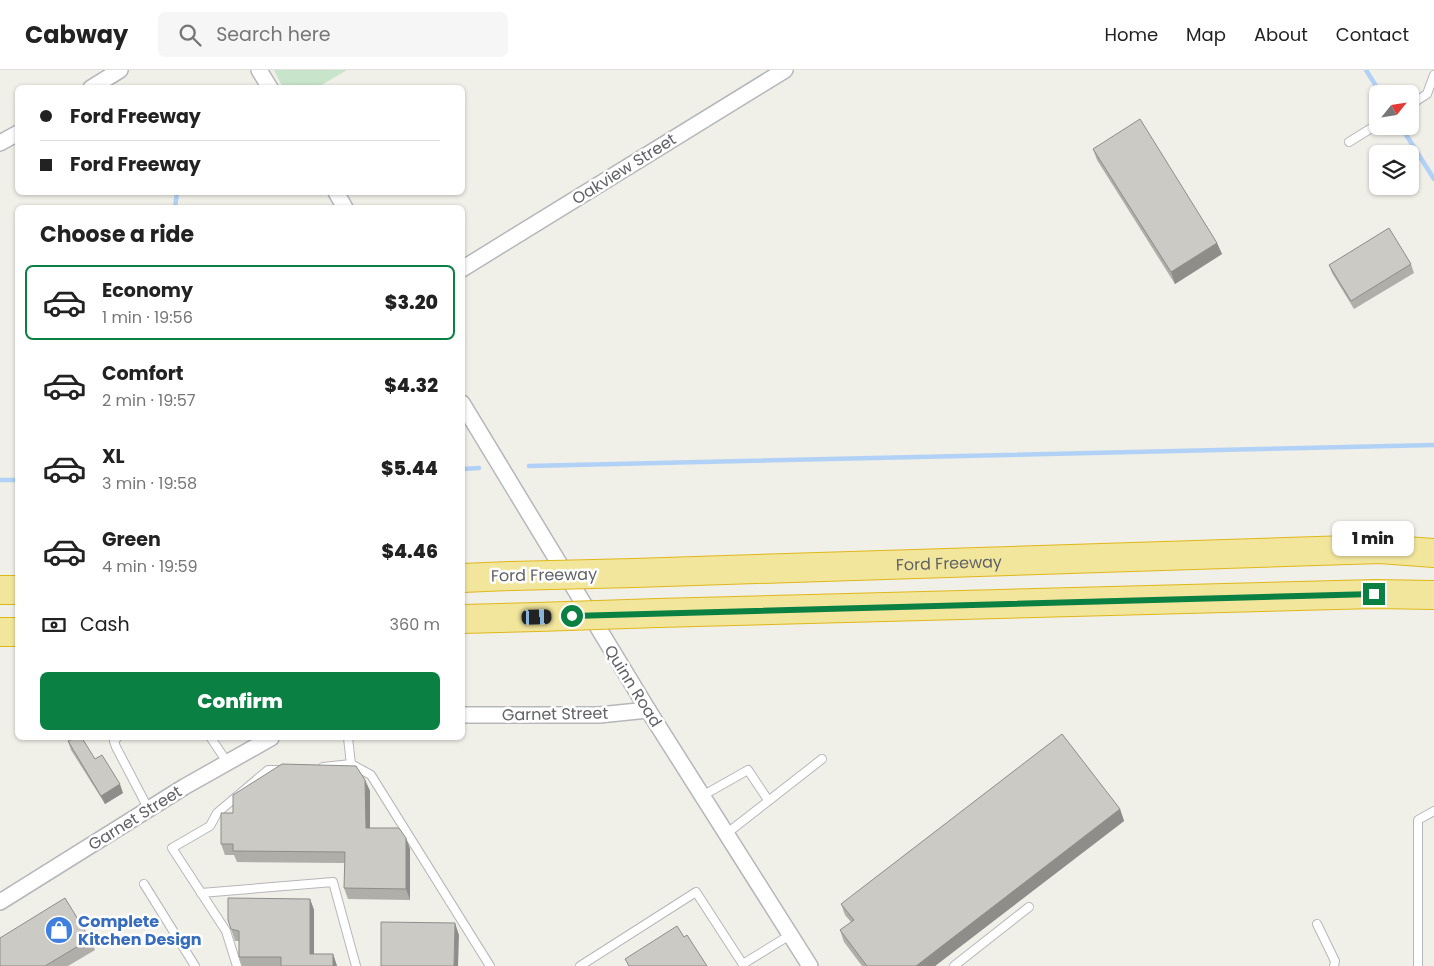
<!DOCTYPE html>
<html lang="en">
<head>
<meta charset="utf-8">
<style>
  :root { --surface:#fff; --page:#f6f6f6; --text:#222; --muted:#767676; --line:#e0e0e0; --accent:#0b8043 }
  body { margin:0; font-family:Poppins,sans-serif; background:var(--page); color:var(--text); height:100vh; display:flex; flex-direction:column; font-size:19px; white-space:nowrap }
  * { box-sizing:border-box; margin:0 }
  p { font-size:16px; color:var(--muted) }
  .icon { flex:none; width:28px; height:28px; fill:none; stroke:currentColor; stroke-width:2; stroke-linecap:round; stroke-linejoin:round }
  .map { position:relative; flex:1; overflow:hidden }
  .side { position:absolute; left:15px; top:135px; width:450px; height:535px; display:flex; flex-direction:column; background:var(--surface); border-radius:8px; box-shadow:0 1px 4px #0004 }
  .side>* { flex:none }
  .hud { position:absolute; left:15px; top:15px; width:450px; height:110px; border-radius:8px; box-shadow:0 1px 4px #0004; display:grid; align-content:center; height:110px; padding:0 25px; background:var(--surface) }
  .needle { width:32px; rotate:60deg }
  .controls { position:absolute; left:1369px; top:15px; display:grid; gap:10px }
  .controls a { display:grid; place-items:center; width:50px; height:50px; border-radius:8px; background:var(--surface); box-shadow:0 1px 4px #0004; font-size:25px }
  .end { position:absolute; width:22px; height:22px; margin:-11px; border:6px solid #0b8043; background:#fff; box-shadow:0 0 0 2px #fff }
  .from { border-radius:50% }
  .bubble { position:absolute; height:35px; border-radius:8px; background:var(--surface); box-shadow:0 1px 4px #0004; font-size:16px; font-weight:800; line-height:35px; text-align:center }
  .car { position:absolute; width:15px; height:30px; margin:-15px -8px; border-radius:6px; box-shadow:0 0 4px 1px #0007; background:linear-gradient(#222 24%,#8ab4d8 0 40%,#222 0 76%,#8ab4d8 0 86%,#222 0) }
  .hud b { display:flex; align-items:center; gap:18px; height:48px; font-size:19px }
  .hud b+b { border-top:1px solid var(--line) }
  .hud i { width:12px; height:12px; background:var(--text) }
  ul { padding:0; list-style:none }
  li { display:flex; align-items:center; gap:15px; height:75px; margin:0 10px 8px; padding:0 15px; border:2px solid transparent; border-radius:8px }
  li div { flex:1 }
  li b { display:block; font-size:19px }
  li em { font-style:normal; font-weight:800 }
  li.current { border-color:var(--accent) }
  li>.icon { width:45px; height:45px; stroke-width:1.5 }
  h2 { padding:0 25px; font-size:22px; line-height:60px }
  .pay { display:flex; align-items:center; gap:12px; height:55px; padding:0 25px; font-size:19px }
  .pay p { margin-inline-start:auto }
  .button { display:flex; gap:10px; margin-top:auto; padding:10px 25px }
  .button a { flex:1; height:58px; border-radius:8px; background:var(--accent); color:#fff; font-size:20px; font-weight:800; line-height:58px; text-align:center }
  header { display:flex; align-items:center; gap:30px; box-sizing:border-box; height:70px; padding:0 25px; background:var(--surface); border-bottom:1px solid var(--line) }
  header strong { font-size:24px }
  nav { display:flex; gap:28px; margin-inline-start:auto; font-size:18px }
  .search { width:350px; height:45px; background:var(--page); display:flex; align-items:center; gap:12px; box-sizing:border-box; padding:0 18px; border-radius:8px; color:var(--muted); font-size:19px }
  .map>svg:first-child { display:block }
</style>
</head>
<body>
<header>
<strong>Cabway</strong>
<div class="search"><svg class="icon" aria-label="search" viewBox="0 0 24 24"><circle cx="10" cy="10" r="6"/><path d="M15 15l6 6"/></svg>Search here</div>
<nav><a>Home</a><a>Map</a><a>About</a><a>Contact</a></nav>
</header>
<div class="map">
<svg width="1434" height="896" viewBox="0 0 1434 896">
  <rect width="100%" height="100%" fill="#f0efe8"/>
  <polygon fill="#c8e4cb" points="274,0 347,0 318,17 283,18"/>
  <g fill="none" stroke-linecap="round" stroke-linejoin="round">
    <g stroke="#b2d1f6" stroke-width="4.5">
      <polyline points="1366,0 1381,24"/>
      <polyline points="1405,63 1434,109"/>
      <polyline points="175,138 177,122"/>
      <polyline points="529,396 1434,375"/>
      <polyline points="462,399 479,398"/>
      <polyline points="0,410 18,410"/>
    </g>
    <defs>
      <g id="service">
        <polyline points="1410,35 1427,24 1434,5"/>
        <polyline points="1349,72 1378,54"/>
        <polyline points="117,668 114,671 116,677 149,740"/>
        <polyline points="211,668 227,692"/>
        <polyline points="348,668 351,694 371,705 490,896"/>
        <polyline points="323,697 351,694"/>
        <polyline points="702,726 748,700 768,730"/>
        <polyline points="726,764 822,689"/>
        <polyline points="144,814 195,896"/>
        <polyline points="201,823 333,812 356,896"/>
        <polyline points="1317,854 1335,891 1334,896"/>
        <polyline points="743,894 790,865"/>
        <polyline points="237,896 226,861 172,778 210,756 217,743 268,700 282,700"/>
        <polyline points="580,896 696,822 744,896"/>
        <polyline points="954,896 1029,837"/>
        <polyline points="1418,896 1418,750 1434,741"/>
      </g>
      <g id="minor">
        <polyline points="259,0 270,18"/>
        <polyline points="91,18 120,0"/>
        <polyline points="0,73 18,63"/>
        <polyline points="336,122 345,138"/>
        <polyline points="462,199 785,0"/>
        <polyline points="462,333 648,640 810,896"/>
        <polyline points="462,645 599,645 648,640"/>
        <polyline points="0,832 184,717 271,668"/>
      </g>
      <g id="motorway">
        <path id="s1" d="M 634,503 L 1380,479 L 1434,483"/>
        <polyline points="462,508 511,506"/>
        <polyline points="0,520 18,520"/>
        <polyline points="658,543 1375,524 1434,525"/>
        <polyline points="462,549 537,547"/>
        <polyline points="0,562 18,562"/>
      </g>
    </defs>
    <use href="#service" stroke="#b5b7bb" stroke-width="10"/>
    <use href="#minor" stroke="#b5b7bb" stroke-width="18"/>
    <use href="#motorway" stroke="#e0b719" stroke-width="30"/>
    <use href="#service" stroke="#fff" stroke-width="8"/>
    <use href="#minor" stroke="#fff" stroke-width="15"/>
    <use href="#motorway" stroke="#f2e69d" stroke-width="28"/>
    <defs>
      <g id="motorway-bridge">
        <polyline points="511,506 634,503"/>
        <polyline points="537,547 658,543"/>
      </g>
    </defs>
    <use href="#motorway-bridge" stroke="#e0b719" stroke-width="30" stroke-linecap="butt"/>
    <use href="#motorway-bridge" stroke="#f2e69d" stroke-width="28"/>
  </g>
  <g fill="#afaea9">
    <polygon points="1093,79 1217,173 1222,184 1175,214 1097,90"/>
    <polygon points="1411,194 1414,203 1354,239 1332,203 1329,195"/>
    <polygon points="68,671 95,689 123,723 105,734 71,680"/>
    <polygon points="365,710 370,721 370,758 406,768 410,779 410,830 348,829 344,818 345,793 237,792 234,785 225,785 221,774 233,743"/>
    <polygon points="1120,739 1124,751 935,896 862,896 844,872 840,860 851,852 845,845 841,834"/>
    <polygon points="310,829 314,840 314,884 333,884 337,896 242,896 239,887 239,871 235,871 228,850"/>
    <polygon points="90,869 95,880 68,896 0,896"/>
  </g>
  <g fill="#8e8d8a">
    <polygon points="1217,173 1222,184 1175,214 1171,202"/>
    <polygon points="365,710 370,721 370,769 366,758"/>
    <polygon points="120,714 123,723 105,734 101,726"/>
    <polygon points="1120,739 1124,751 935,896 916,896"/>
    <polygon points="406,768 410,779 410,830 406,819"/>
    <polygon points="310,829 314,840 314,895 310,884"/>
    <polygon points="455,853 459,865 458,896 454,896"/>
    <polygon points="333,884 337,896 333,896"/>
  </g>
  <g fill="#cbcac5" stroke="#8e8d8a">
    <polygon points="1140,49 1217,173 1171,202 1093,79"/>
    <polygon points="1389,158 1411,194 1351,231 1329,195"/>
    <polygon points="1062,664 1120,739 916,896 867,896 840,860 854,850 841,834"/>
    <polygon points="75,668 82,668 95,689 102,685 120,714 101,726 68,671"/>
    <polygon points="282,694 356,696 365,710 366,758 399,758 406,768 406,819 344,818 345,782 233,781 233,774 221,774 221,743 233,743 233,725"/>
    <polygon points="65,828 90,869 45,896 0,896 0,868"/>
    <polygon points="228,828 310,829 310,884 333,884 333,896 281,896 281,887 239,887 239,861 231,859 228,850"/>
    <polygon points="381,852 455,853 454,896 381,896"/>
    <polygon points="677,856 684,867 687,865 707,896 629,896 625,889"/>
  </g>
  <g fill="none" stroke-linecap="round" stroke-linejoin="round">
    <polyline stroke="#0b8043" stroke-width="6" points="572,546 1374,524"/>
  </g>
  <defs>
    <symbol id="shop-disc" viewBox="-11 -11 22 22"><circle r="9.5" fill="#3f7fe0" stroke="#fff"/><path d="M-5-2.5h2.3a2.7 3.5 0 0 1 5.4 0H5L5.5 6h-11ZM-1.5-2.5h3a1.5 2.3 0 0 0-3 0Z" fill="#fff"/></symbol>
  </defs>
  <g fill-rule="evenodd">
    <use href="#shop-disc" x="43" y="844" width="32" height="32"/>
  </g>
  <g text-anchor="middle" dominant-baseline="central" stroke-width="5" stroke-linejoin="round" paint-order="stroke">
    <g font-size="16" fill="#606267" stroke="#fff">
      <text transform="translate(624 99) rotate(-32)">Oakview Street</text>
      <text stroke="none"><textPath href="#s1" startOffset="315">Ford Freeway</textPath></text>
      <text transform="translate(544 505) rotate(-1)">Ford Freeway</text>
      <text transform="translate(633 616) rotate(58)">Quinn Road</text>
      <text transform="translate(555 644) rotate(-1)">Garnet Street</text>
      <text transform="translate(135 748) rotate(-32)">Garnet Street</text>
    </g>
    <g font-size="16" font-weight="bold" fill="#366cbe" stroke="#fff" text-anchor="start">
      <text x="78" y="851">Complete<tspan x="78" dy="18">Kitchen Design</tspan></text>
    </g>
  </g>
</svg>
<div class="controls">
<a><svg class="needle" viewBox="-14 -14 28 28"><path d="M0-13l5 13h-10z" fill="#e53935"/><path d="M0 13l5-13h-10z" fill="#767676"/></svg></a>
<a><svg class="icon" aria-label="layers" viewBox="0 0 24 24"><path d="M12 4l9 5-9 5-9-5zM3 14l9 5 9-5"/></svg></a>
</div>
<i class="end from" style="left:572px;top:546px"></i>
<i class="end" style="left:1374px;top:524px"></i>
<div class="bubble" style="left:1332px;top:451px;width:82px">1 min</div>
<i class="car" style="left:537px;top:547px;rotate:88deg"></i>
<div class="hud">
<b><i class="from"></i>Ford Freeway</b>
<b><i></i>Ford Freeway</b>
</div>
<section class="side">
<h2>Choose a ride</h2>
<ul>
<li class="current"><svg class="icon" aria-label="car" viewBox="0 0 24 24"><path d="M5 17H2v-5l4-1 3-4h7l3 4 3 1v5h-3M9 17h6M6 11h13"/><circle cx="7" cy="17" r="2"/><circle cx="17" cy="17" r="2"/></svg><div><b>Economy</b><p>1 min · 19:56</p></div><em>$3.20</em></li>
<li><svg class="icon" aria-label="car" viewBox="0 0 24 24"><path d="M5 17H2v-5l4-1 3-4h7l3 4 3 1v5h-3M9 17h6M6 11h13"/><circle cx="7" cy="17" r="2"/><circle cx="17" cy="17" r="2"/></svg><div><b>Comfort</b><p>2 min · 19:57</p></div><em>$4.32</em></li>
<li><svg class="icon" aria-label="car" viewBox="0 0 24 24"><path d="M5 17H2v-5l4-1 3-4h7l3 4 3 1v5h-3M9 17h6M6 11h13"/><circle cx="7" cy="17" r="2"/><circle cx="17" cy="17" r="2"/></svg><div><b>XL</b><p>3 min · 19:58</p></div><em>$5.44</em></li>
<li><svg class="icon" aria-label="car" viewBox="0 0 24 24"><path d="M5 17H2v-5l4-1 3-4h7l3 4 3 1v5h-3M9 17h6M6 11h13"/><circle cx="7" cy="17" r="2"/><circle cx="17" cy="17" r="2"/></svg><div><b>Green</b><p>4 min · 19:59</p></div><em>$4.46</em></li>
</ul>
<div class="pay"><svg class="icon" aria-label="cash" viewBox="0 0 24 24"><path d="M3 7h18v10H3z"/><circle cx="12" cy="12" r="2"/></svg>Cash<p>360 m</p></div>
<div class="button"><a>Confirm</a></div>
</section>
</div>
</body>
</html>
